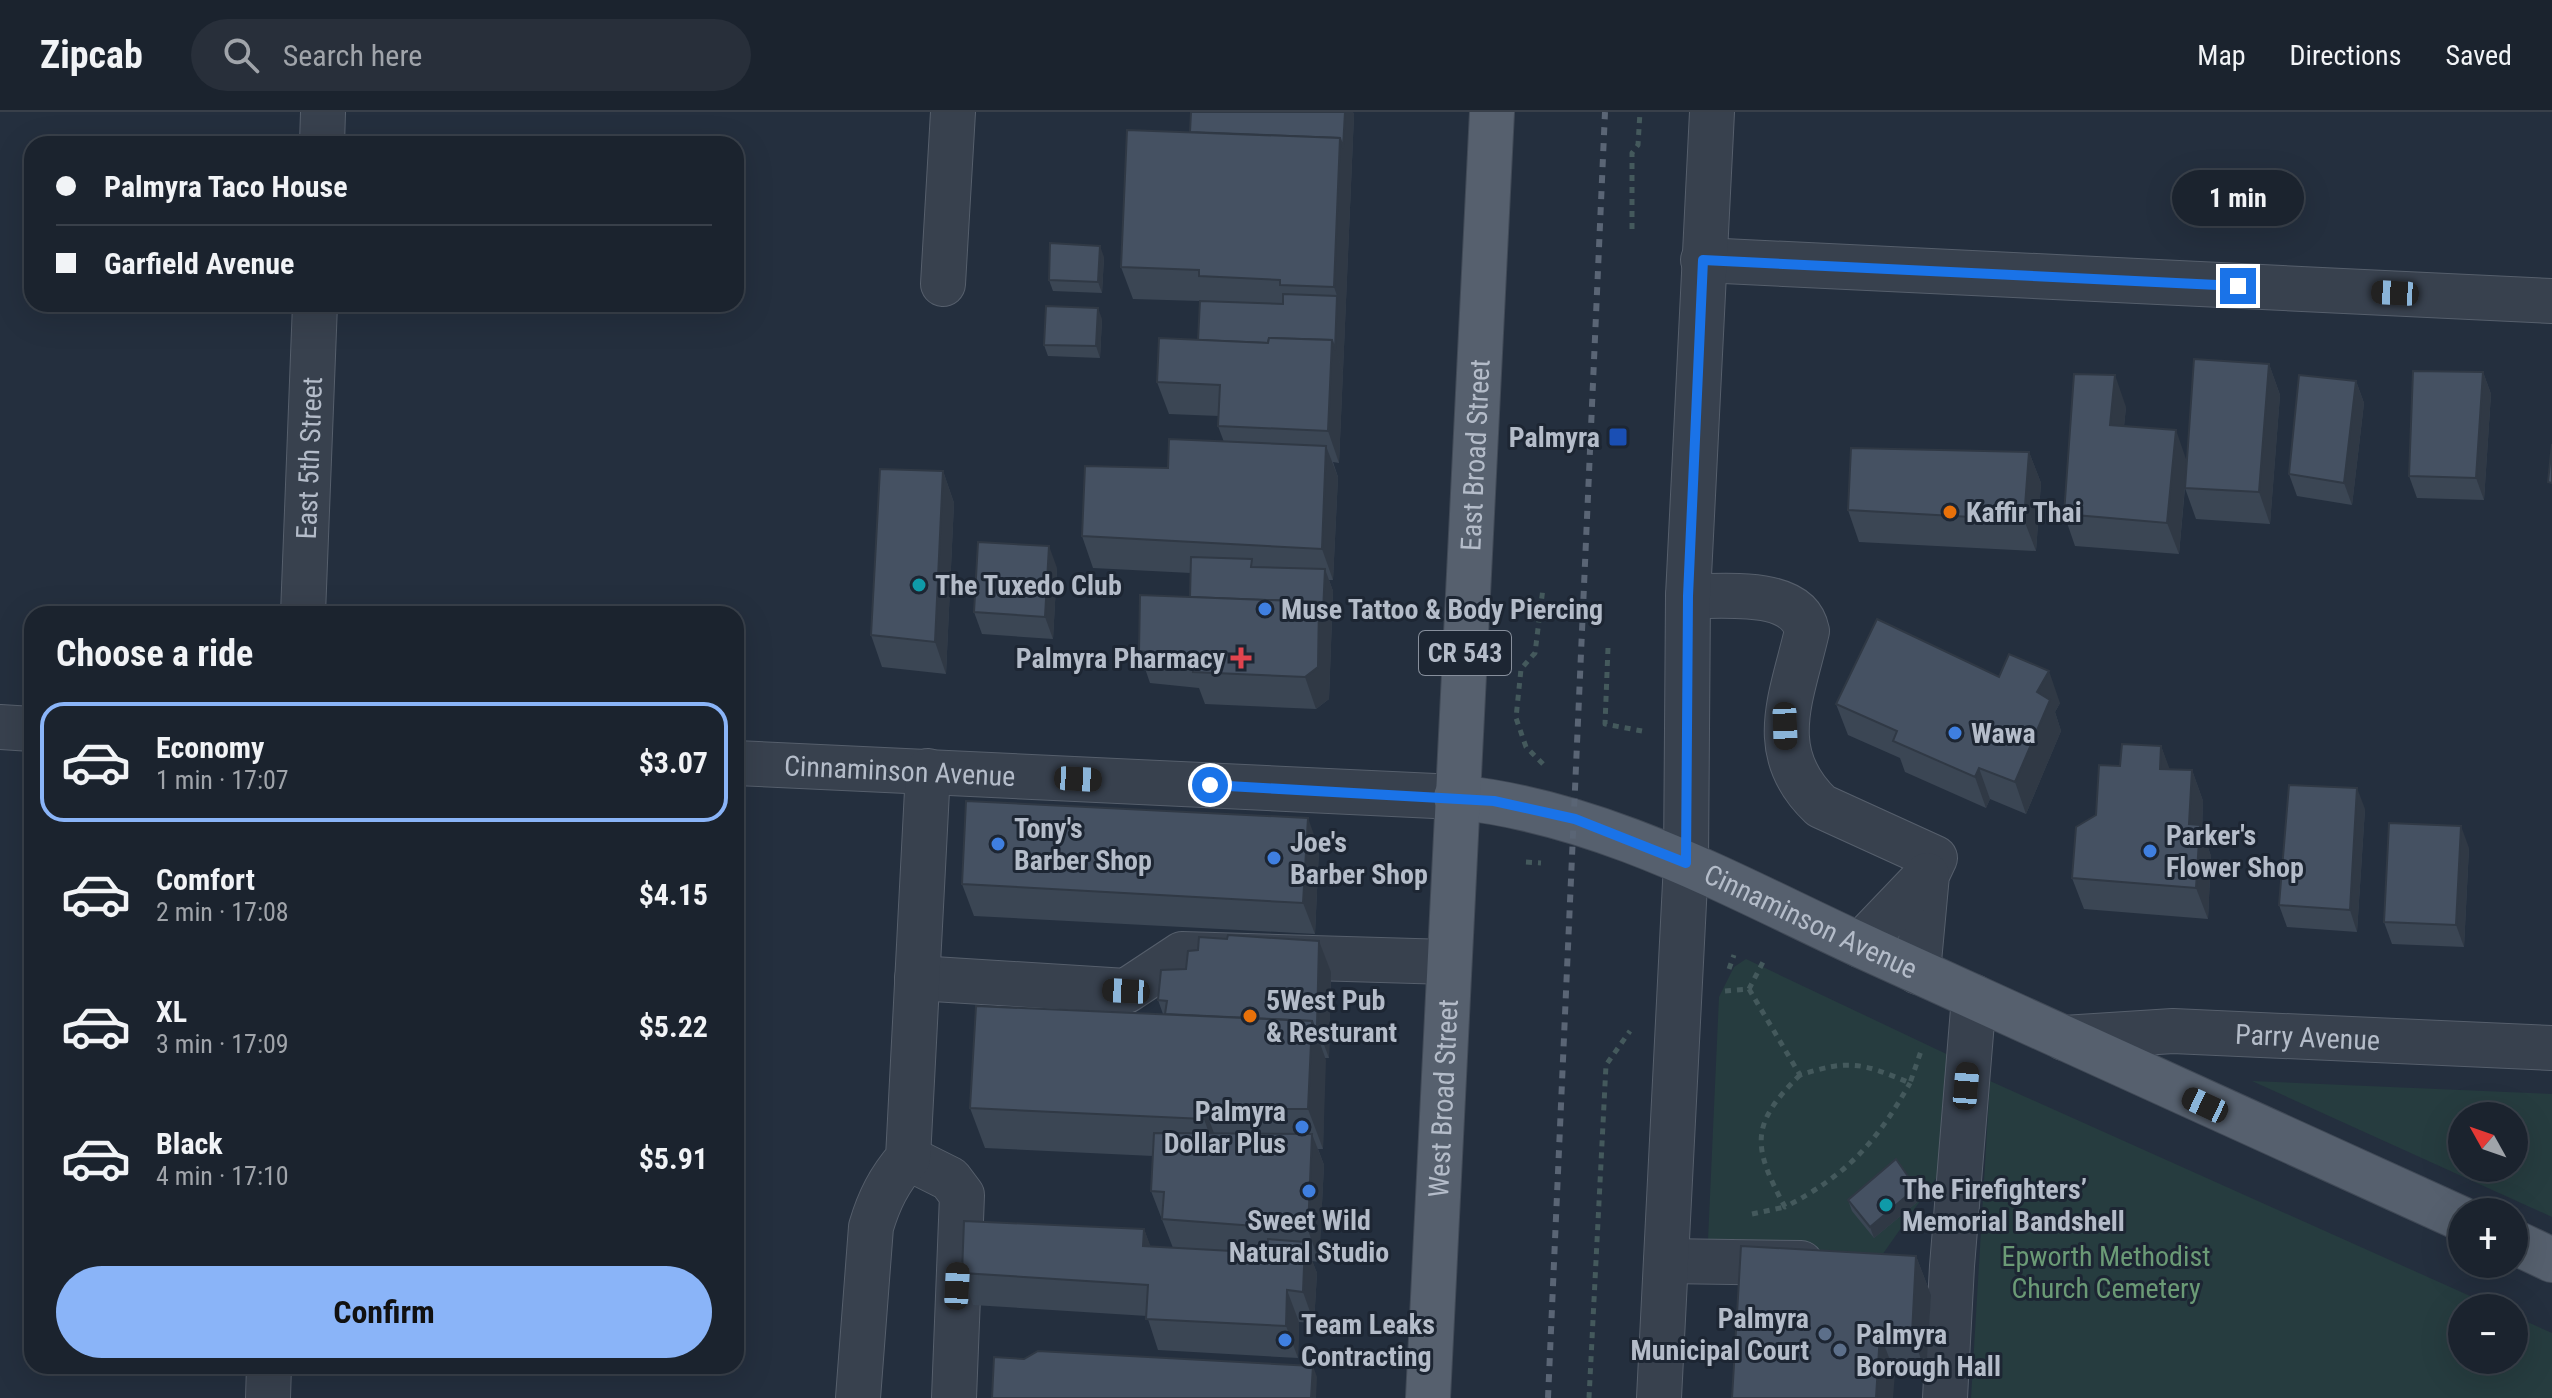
<!DOCTYPE html>
<html lang="en">
<head>
<meta charset="utf-8">
<style>
  :root { --surface:#1b232e; --page:#282f3a; --text:#f1f3f6; --muted:#a0a4aa; --line:#39404a; --accent:#8ab4f8 }
  body { margin:0; font-family:"Roboto Condensed",sans-serif; background:var(--page); color:var(--text); height:100vh; display:flex; flex-direction:column; font-size:30px; white-space:nowrap }
  * { box-sizing:border-box; margin:0 }
  p { font-size:26px; color:var(--muted) }
  .icon { flex:none; width:44px; height:44px; fill:none; stroke:currentColor; stroke-width:2; stroke-linecap:round; stroke-linejoin:round }
  .map { position:relative; flex:1; overflow:hidden }
  .sheet { position:absolute; left:24px; top:494px; width:720px; height:768px; display:flex; flex-direction:column; background:var(--surface); border-radius:24px; box-shadow:0 8px 32px #0002,0 0 0 2px var(--line) }
  .sheet>* { flex:none }
  .top-card { position:absolute; left:24px; top:24px; width:720px; height:176px; border-radius:24px; box-shadow:0 8px 32px #0002,0 0 0 2px var(--line); display:grid; align-content:center; height:176px; padding:0 32px; background:var(--surface) }
  .needle { width:52px; rotate:310deg }
  .buttons { position:absolute; left:2448px; top:990px; display:grid; gap:16px }
  .buttons a { display:grid; place-items:center; width:80px; height:80px; border-radius:50%; background:var(--surface); box-shadow:0 8px 32px #0002,0 0 0 2px var(--line); font-size:40px }
  .end { position:absolute; width:36px; height:36px; margin:-18px; border:10px solid #1a73e8; background:#fff; box-shadow:0 0 0 4px #fff }
  .from { border-radius:50% }
  .bubble { position:absolute; height:56px; border-radius:28px; background:var(--surface); box-shadow:0 8px 32px #0002,0 0 0 2px var(--line); font-size:26px; font-weight:700; line-height:56px; text-align:center }
  .car { position:absolute; width:24px; height:48px; margin:-24px -12px; border-radius:10px; box-shadow:0 0 6px 2px #0007; background:linear-gradient(#222 24%,#8ab4d8 0 40%,#222 0 76%,#8ab4d8 0 86%,#222 0) }
  .top-card b { display:flex; align-items:center; gap:28px; height:76px; font-size:30px }
  .top-card b+b { border-top:2px solid var(--line) }
  .top-card i { width:20px; height:20px; background:var(--text) }
  ul { padding:0; list-style:none }
  li { display:flex; align-items:center; gap:24px; height:120px; margin:0 16px 12px; padding:0 16px; border:4px solid transparent; border-radius:24px }
  li div { flex:1 }
  li b { display:block; font-size:30px }
  li em { font-style:normal; font-weight:700 }
  li.on { border-color:var(--accent) }
  li>.icon { width:72px; height:72px; stroke-width:1.5 }
  h2 { padding:0 32px; font-size:36px; line-height:96px }
  .cta { display:flex; gap:16px; margin-top:auto; padding:16px 32px }
  .cta a { flex:1; height:92px; border-radius:48px; background:var(--accent); color:#111; font-size:32px; font-weight:700; line-height:92px; text-align:center }
  header { display:flex; align-items:center; gap:48px; box-sizing:border-box; height:112px; padding:0 40px; background:var(--surface); border-bottom:2px solid var(--line) }
  header strong { font-size:38px }
  nav { display:flex; gap:44px; margin-inline-start:auto; font-size:28px }
  .search { width:560px; height:72px; background:var(--page); display:flex; align-items:center; gap:20px; box-sizing:border-box; padding:0 28px; border-radius:44px; color:var(--muted); font-size:30px }
  .map>svg:first-child { display:block }
</style>
</head>
<body>
<header>
<strong>Zipcab</strong>
<div class="search"><svg class="icon" aria-label="search" viewBox="0 0 24 24"><circle cx="10" cy="10" r="6"/><path d="M15 15l6 6"/></svg>Search here</div>
<nav><a>Map</a><a>Directions</a><a>Saved</a></nav>
</header>
<div class="map">
<svg width="2552" height="1286" viewBox="0 0 2552 1286">
  <rect width="100%" height="100%" fill="#242f3e"/>
  <g fill="#263c3f" fill-rule="evenodd">
    <polygon points="1746,847 1957,947 1939,1062 1880,1146 1708,1128 1719,885 1734,855"/>
    <polygon points="1990,969 2497,1196 2462,1196 2462,1248 2514,1248 2514,1204 2552,1221 2552,1286 1971,1286"/>
    <path d="M 2252,969 L 2552,982 L 2552,1105 ZM 2514,1004 L 2514,1056 L 2462,1056 L 2462,1004 Z"/>
  </g>
  <g fill="none" stroke-linecap="round" stroke-linejoin="round">
    <defs>
      <g id="minor">
        <polyline points="322,32 323,0"/>
        <polyline points="1703,148 2552,189"/>
        <polyline points="943,172 953,0"/>
        <path d="M 1688,484 C 1724,485 1798,475 1807,519 C 1792,585 1764,640 1821,694 L 1935,746 L 1927,763 L 1918,860"/>
        <path id="s1" d="M 303,502 L 315,192"/>
        <polyline points="0,615 32,617"/>
        <path id="s2" d="M 736,651 L 1456,685"/>
        <polyline points="1860,833 1927,763"/>
        <polyline points="917,866 1126,879 1182,842 1449,850"/>
        <path id="s3" d="M 2064,926 L 2173,919 L 2552,936"/>
        <polyline points="908,1046 950,1067 962,1083 954,1286"/>
        <polyline points="1666,1149 1801,1151"/>
        <polyline points="268,1286 269,1254"/>
        <path d="M 858,1286 L 871,1115 C 879,1088 889,1068 908,1046 L 928,659"/>
        <polyline points="1659,1286 1686,751 1688,484 1712,0"/>
        <polyline points="1945,1286 1952,1154 1974,885"/>
      </g>
      <g id="major">
        <path id="s4" d="M 1456,685 C 1608,701 1737,777 1873,839 C 2069,928 2265,1018 2462,1107"/>
        <polyline points="2514,1130 2552,1148"/>
        <path id="s5" d="M 1428,1286 L 1492,0"/>
      </g>
    </defs>
    <use href="#minor" stroke="#565f6c" stroke-width="46"/>
    <use href="#major" stroke="#414a57" stroke-width="46"/>
    <g stroke="#44595c" stroke-width="5" stroke-dasharray="6 6" stroke-linecap="butt">
      <polyline points="1632,117 1632,41 1638,33 1640,0"/>
      <polyline points="1608,536 1605,612 1642,619"/>
      <polyline points="1543,652 1526,635 1516,606 1521,557 1535,541 1543,476"/>
      <polyline points="1526,750 1541,751"/>
      <polyline points="1729,857 1734,843"/>
      <path d="M 1749,877 L 1800,963 C 1850,947 1862,951 1910,971 L 1921,939"/>
      <polyline points="1725,879 1749,877 1763,850"/>
      <path d="M 1800,963 C 1750,1012 1752,1034 1785,1095 C 1847,1063 1876,1031 1910,971"/>
      <polyline points="1752,1102 1785,1095"/>
      <polyline points="1589,1286 1606,953 1630,919"/>
    </g>
    <use href="#minor" stroke="#38414e" stroke-width="44"/>
    <use href="#major" stroke="#56606e" stroke-width="44"/>
    <polyline stroke="#5a6575" stroke-width="6" stroke-dasharray="8 8" stroke-linecap="butt" points="1548,1286 1605,0"/>
  </g>
  <g fill="#3b4654">
    <polygon points="1191,0 1353,0 1354,3 1339,351 1333,350 1338,365 1333,468 1329,468 1333,479 1329,587 1316,597 1205,592 1199,576 1150,571 1139,539 1190,485 1191,461 1093,456 1082,424 1168,356 1224,330 1218,314 1219,304 1169,302 1157,270 1198,228 1200,189 1133,187 1121,155 1190,20"/>
    <polygon points="1104,145 1102,181 1053,179 1049,168"/>
    <polygon points="1102,207 1100,246 1048,244 1044,233"/>
    <polygon points="2269,252 2280,283 2270,412 2196,407 2185,376 2179,442 2075,434 2064,402 2126,295 2124,314 2187,348"/>
    <polygon points="2483,260 2491,282 2484,388 2417,386 2409,364"/>
    <polygon points="2356,269 2364,291 2352,393 2297,384 2289,362"/>
    <polygon points="2029,340 2041,371 2036,439 1859,430 1848,398"/>
    <polygon points="943,359 954,391 946,562 882,555 871,523"/>
    <polygon points="1057,456 1053,527 982,522 974,500"/>
    <polygon points="1999,565 2060,591 2055,600 2061,619 2026,702 1990,687 1986,696 1905,660 1900,646 1848,623 1836,592"/>
    <polygon points="2161,634 2169,657 2192,658 2203,689 2202,719 2211,744 2208,807 2084,797 2072,766 2096,703 2120,654"/>
    <polygon points="2365,697 2357,820 2287,815 2279,793"/>
    <polygon points="2469,736 2464,835 2392,832 2384,810"/>
    <polygon points="1319,737 1315,822 974,804 962,772"/>
    <polygon points="1331,860 1329,946 1325,946 1323,1037 1318,1037 1324,1053 1319,1150 1312,1149 1317,1161 1314,1211 1299,1210 1298,1246 1158,1238 1147,1204 973,1193 962,1161 1144,1117 1150,1134 1173,1136 1151,1079 1153,1044 985,1036 970,996 1163,902 1158,888"/>
    <polygon points="1921,1087 1874,1126 1852,1099 1848,1088"/>
    <polygon points="1916,1144 1931,1183 1926,1261 1895,1261 1732,1286"/>
  </g>
  <g fill="#303945">
    <polygon points="1345,0 1353,0 1354,3 1343,260 1335,238 1337,184 1334,175 1340,26"/>
    <polygon points="1100,134 1104,145 1102,181 1098,170"/>
    <polygon points="1098,196 1102,207 1100,246 1096,234"/>
    <polygon points="1332,228 1343,260 1339,351 1328,319"/>
    <polygon points="2269,252 2280,283 2270,412 2259,380"/>
    <polygon points="2483,260 2491,282 2484,388 2476,366"/>
    <polygon points="2115,263 2126,295 2121,344 2110,313"/>
    <polygon points="2356,269 2364,291 2352,393 2344,371"/>
    <polygon points="2176,318 2187,350 2179,442 2167,411"/>
    <polygon points="1326,334 1338,365 1333,468 1322,437"/>
    <polygon points="2029,340 2041,371 2036,439 2024,408"/>
    <polygon points="943,359 954,391 946,562 935,530"/>
    <polygon points="1049,434 1057,456 1053,527 1045,505"/>
    <polygon points="1325,457 1333,479 1329,587 1316,597 1305,565"/>
    <polygon points="2049,559 2060,591 2055,600 2061,619 2026,702 2015,670 2037,580"/>
    <polygon points="2161,634 2173,666 2160,657"/>
    <polygon points="1979,656 1990,687 1986,696 1975,665"/>
    <polygon points="2192,658 2203,689 2202,719 2211,744 2208,807 2196,776 2189,712"/>
    <polygon points="2357,676 2365,697 2357,820 2350,798"/>
    <polygon points="1308,706 1319,737 1315,822 1303,791"/>
    <polygon points="2461,714 2469,736 2464,835 2456,813"/>
    <polygon points="1319,829 1331,860 1329,946 1317,914"/>
    <polygon points="1312,909 1326,948 1323,1037 1308,997"/>
    <polygon points="1205,997 1220,1037 1218,1047 1204,1007"/>
    <polygon points="1312,1022 1324,1053 1319,1150 1308,1118"/>
    <polygon points="1916,1076 1921,1087 1874,1126 1870,1115"/>
    <polygon points="1144,1117 1156,1149 1143,1134"/>
    <polygon points="1305,1130 1317,1161 1314,1211 1303,1180"/>
    <polygon points="1916,1144 1931,1183 1926,1261 1912,1222"/>
    <polygon points="1287,1178 1299,1210 1298,1246 1286,1214"/>
    <polygon points="1880,1222 1895,1261 1893,1286 1876,1286"/>
    <polygon points="1313,1254 1317,1265 1316,1286 1311,1286"/>
  </g>
  <g fill="#455162" stroke="#303945" stroke-width="2">
    <polygon points="1191,0 1345,0 1343,36 1340,26 1190,20"/>
    <polygon points="1127,18 1340,26 1334,175 1280,173 1280,168 1199,164 1199,158 1121,155"/>
    <polygon points="1050,131 1100,134 1098,170 1049,168"/>
    <polygon points="1283,182 1337,184 1335,238 1332,228 1269,226 1268,231 1198,228 1200,189 1283,192"/>
    <polygon points="1046,194 1098,196 1096,234 1044,233"/>
    <polygon points="1159,226 1268,231 1269,226 1332,228 1328,319 1218,314 1220,273 1157,270"/>
    <polygon points="2194,247 2269,252 2259,380 2185,376"/>
    <polygon points="2413,259 2483,260 2476,366 2409,364"/>
    <polygon points="2074,262 2115,263 2110,313 2176,318 2167,411 2064,402"/>
    <polygon points="2299,263 2356,269 2344,371 2289,362"/>
    <polygon points="1169,327 1326,334 1322,437 1082,424 1085,354 1168,356"/>
    <polygon points="2552,332 2552,371 2548,370"/>
    <polygon points="1851,336 2029,340 2024,408 1848,398"/>
    <polygon points="880,357 943,359 935,530 871,523"/>
    <polygon points="978,430 1049,434 1045,505 974,500"/>
    <polygon points="1191,445 1252,447 1251,455 1325,457 1323,500 1319,490 1190,485"/>
    <polygon points="1140,483 1319,490 1318,555 1305,565 1193,560 1194,545 1139,539"/>
    <polygon points="1877,507 1999,565 2009,542 2049,559 2037,580 2050,588 2015,670 1979,656 1975,665 1893,629 1897,619 1836,592"/>
    <polygon points="2122,632 2161,634 2160,657 2192,658 2189,712 2200,713 2196,776 2072,766 2076,715 2096,703 2099,653 2120,654"/>
    <polygon points="2289,673 2357,676 2350,798 2279,793"/>
    <polygon points="966,689 1308,706 1303,791 962,772"/>
    <polygon points="2389,711 2461,714 2456,813 2384,810"/>
    <polygon points="1228,823 1319,829 1317,914 1314,914 1312,909 1165,902 1167,889 1158,888 1161,858 1186,857 1188,839 1198,838 1199,825 1227,827"/>
    <polygon points="976,894 1312,909 1308,997 1205,997 1204,1007 970,996"/>
    <polygon points="1154,1021 1312,1022 1308,1118 1162,1107 1164,1080 1151,1079"/>
    <polygon points="1896,1047 1916,1076 1870,1115 1848,1088"/>
    <polygon points="964,1109 1144,1117 1143,1134 1267,1141 1268,1127 1305,1130 1303,1180 1287,1178 1286,1214 1146,1207 1148,1173 962,1161"/>
    <polygon points="1741,1134 1916,1144 1912,1222 1880,1222 1876,1286 1732,1286"/>
    <polygon points="1038,1239 1313,1254 1311,1286 992,1286 994,1245 1024,1247"/>
  </g>
  <g fill="none" stroke-linecap="round" stroke-linejoin="round">
    <polyline stroke="#1a73e8" stroke-width="10" points="1210,673 1494,689 1575,707 1686,751 1688,484 1703,148 2238,174"/>
  </g>
  <rect fill="#1a4fb4" stroke="#1d2633" stroke-width="3" x="1608" y="315" width="20" height="20" rx="4"/>
  <g fill="#e8710a" stroke="#1d2633" stroke-width="3">
    <circle cx="1950" cy="400" r="8"/>
    <circle cx="1250" cy="904" r="8"/>
  </g>
  <g fill="#0f9aa8" stroke="#1d2633" stroke-width="3">
    <circle cx="919" cy="473" r="8"/>
    <circle cx="1886" cy="1093" r="8"/>
  </g>
  <g fill="#3f7fe0" stroke="#1d2633" stroke-width="3">
    <circle cx="1265" cy="497" r="8"/>
    <circle cx="1955" cy="621" r="8"/>
    <circle cx="998" cy="732" r="8"/>
    <circle cx="2150" cy="739" r="8"/>
    <circle cx="1274" cy="746" r="8"/>
    <circle cx="1302" cy="1015" r="8"/>
    <circle cx="1309" cy="1079" r="8"/>
    <circle cx="1285" cy="1228" r="8"/>
  </g>
  <path fill="#e0444e" stroke="#1d2633" stroke-width="3" d="M1237 534h8v8h8v8h-8v8h-8v-8h-8v-8h8z"/>
  <g fill="#5c6f8a" stroke="#1d2633" stroke-width="3">
    <circle cx="1825" cy="1222" r="8"/>
    <circle cx="1840" cy="1238" r="8"/>
  </g>
  <g text-anchor="middle" dominant-baseline="central" stroke-width="6" stroke-linejoin="round" paint-order="stroke">
    <rect fill="#1d2633" stroke="#878f9c" stroke-width="2" x="1419" y="519" width="92" height="44" rx="6"/>
    <g font-size="26" font-weight="bold" fill="#b4bcc9">
      <text x="1465" y="541">CR 543</text>
    </g>
    <g font-size="28" font-weight="bold" fill="#b4bcc9" stroke="#1d2633" text-anchor="start">
      <text x="1600" y="325" text-anchor="end">Palmyra</text>
      <text x="1966" y="400">Kaffir Thai</text>
      <text x="935" y="473">The Tuxedo Club</text>
      <text x="1281" y="497">Muse Tattoo &amp; Body Piercing</text>
      <text x="1225" y="546" text-anchor="end">Palmyra Pharmacy</text>
      <text x="1971" y="621">Wawa</text>
      <text x="1014" y="716">Tony's<tspan x="1014" dy="32">Barber Shop</tspan></text>
      <text x="2166" y="723">Parker's<tspan x="2166" dy="32">Flower Shop</tspan></text>
      <text x="1290" y="730">Joe's<tspan x="1290" dy="32">Barber Shop</tspan></text>
      <text x="1266" y="888">5West Pub<tspan x="1266" dy="32">&amp; Resturant</tspan></text>
      <text x="1286" y="999" text-anchor="end">Palmyra<tspan x="1286" dy="32">Dollar Plus</tspan></text>
      <text x="1902" y="1077">The Firefighters’<tspan x="1902" dy="32">Memorial Bandshell</tspan></text>
      <text x="1309" y="1108" text-anchor="middle">Sweet Wild<tspan x="1309" dy="32">Natural Studio</tspan></text>
      <text x="1809" y="1206" text-anchor="end">Palmyra<tspan x="1809" dy="32">Municipal Court</tspan></text>
      <text x="1301" y="1212">Team Leaks<tspan x="1301" dy="32">Contracting</tspan></text>
      <text x="1856" y="1222">Palmyra<tspan x="1856" dy="32">Borough Hall</tspan></text>
    </g>
    <g font-size="28" fill="#b4bcc9" stroke="#1d2633">
      <text stroke="none"><textPath href="#s5" startOffset="944">East Broad Street</textPath></text>
      <text stroke="none"><textPath href="#s1" startOffset="156">East 5th Street</textPath></text>
      <text stroke="none"><textPath href="#s2" startOffset="164">Cinnaminson Avenue</textPath></text>
      <text stroke="none"><textPath href="#s4" startOffset="378">Cinnaminson Avenue</textPath></text>
      <text stroke="none"><textPath href="#s3" startOffset="244">Parry Avenue</textPath></text>
      <text stroke="none"><textPath href="#s5" startOffset="300">West Broad Street</textPath></text>
    </g>
    <g font-size="28" fill="#6b9a76" stroke="#1d2633">
      <text x="2106" y="1144">Epworth Methodist<tspan x="2106" dy="32">Church Cemetery</tspan></text>
    </g>
  </g>
</svg>
<div class="buttons">
<a><svg class="needle" viewBox="-14 -14 28 28"><path d="M0-13l5 13h-10z" fill="#e53935"/><path d="M0 13l5-13h-10z" fill="#a0a4aa"/></svg></a>
<a>+</a>
<a>−</a>
</div>
<i class="end from" style="left:1210px;top:673px"></i>
<i class="end" style="left:2238px;top:174px"></i>
<div class="bubble" style="left:2172px;top:58px;width:132px">1 min</div>
<i class="car" style="left:2395px;top:181px;rotate:273deg"></i>
<i class="car" style="left:1785px;top:614px;rotate:178deg"></i>
<i class="car" style="left:1078px;top:667px;rotate:93deg"></i>
<i class="car" style="left:1126px;top:879px;rotate:273deg"></i>
<i class="car" style="left:1966px;top:974px;rotate:5deg"></i>
<i class="car" style="left:2205px;top:993px;rotate:295deg"></i>
<i class="car" style="left:957px;top:1174px;rotate:3deg"></i>
<div class="top-card">
<b><i class="from"></i>Palmyra Taco House</b>
<b><i></i>Garfield Avenue</b>
</div>
<section class="sheet">
<h2>Choose a ride</h2>
<ul>
<li class="on"><svg class="icon" aria-label="car" viewBox="0 0 24 24"><path d="M5 17H2v-5l4-1 3-4h7l3 4 3 1v5h-3M9 17h6M6 11h13"/><circle cx="7" cy="17" r="2"/><circle cx="17" cy="17" r="2"/></svg><div><b>Economy</b><p>1 min · 17:07</p></div><em>$3.07</em></li>
<li><svg class="icon" aria-label="car" viewBox="0 0 24 24"><path d="M5 17H2v-5l4-1 3-4h7l3 4 3 1v5h-3M9 17h6M6 11h13"/><circle cx="7" cy="17" r="2"/><circle cx="17" cy="17" r="2"/></svg><div><b>Comfort</b><p>2 min · 17:08</p></div><em>$4.15</em></li>
<li><svg class="icon" aria-label="car" viewBox="0 0 24 24"><path d="M5 17H2v-5l4-1 3-4h7l3 4 3 1v5h-3M9 17h6M6 11h13"/><circle cx="7" cy="17" r="2"/><circle cx="17" cy="17" r="2"/></svg><div><b>XL</b><p>3 min · 17:09</p></div><em>$5.22</em></li>
<li><svg class="icon" aria-label="car" viewBox="0 0 24 24"><path d="M5 17H2v-5l4-1 3-4h7l3 4 3 1v5h-3M9 17h6M6 11h13"/><circle cx="7" cy="17" r="2"/><circle cx="17" cy="17" r="2"/></svg><div><b>Black</b><p>4 min · 17:10</p></div><em>$5.91</em></li>
</ul>
<div class="cta"><a>Confirm</a></div>
</section>
</div>
</body>
</html>
